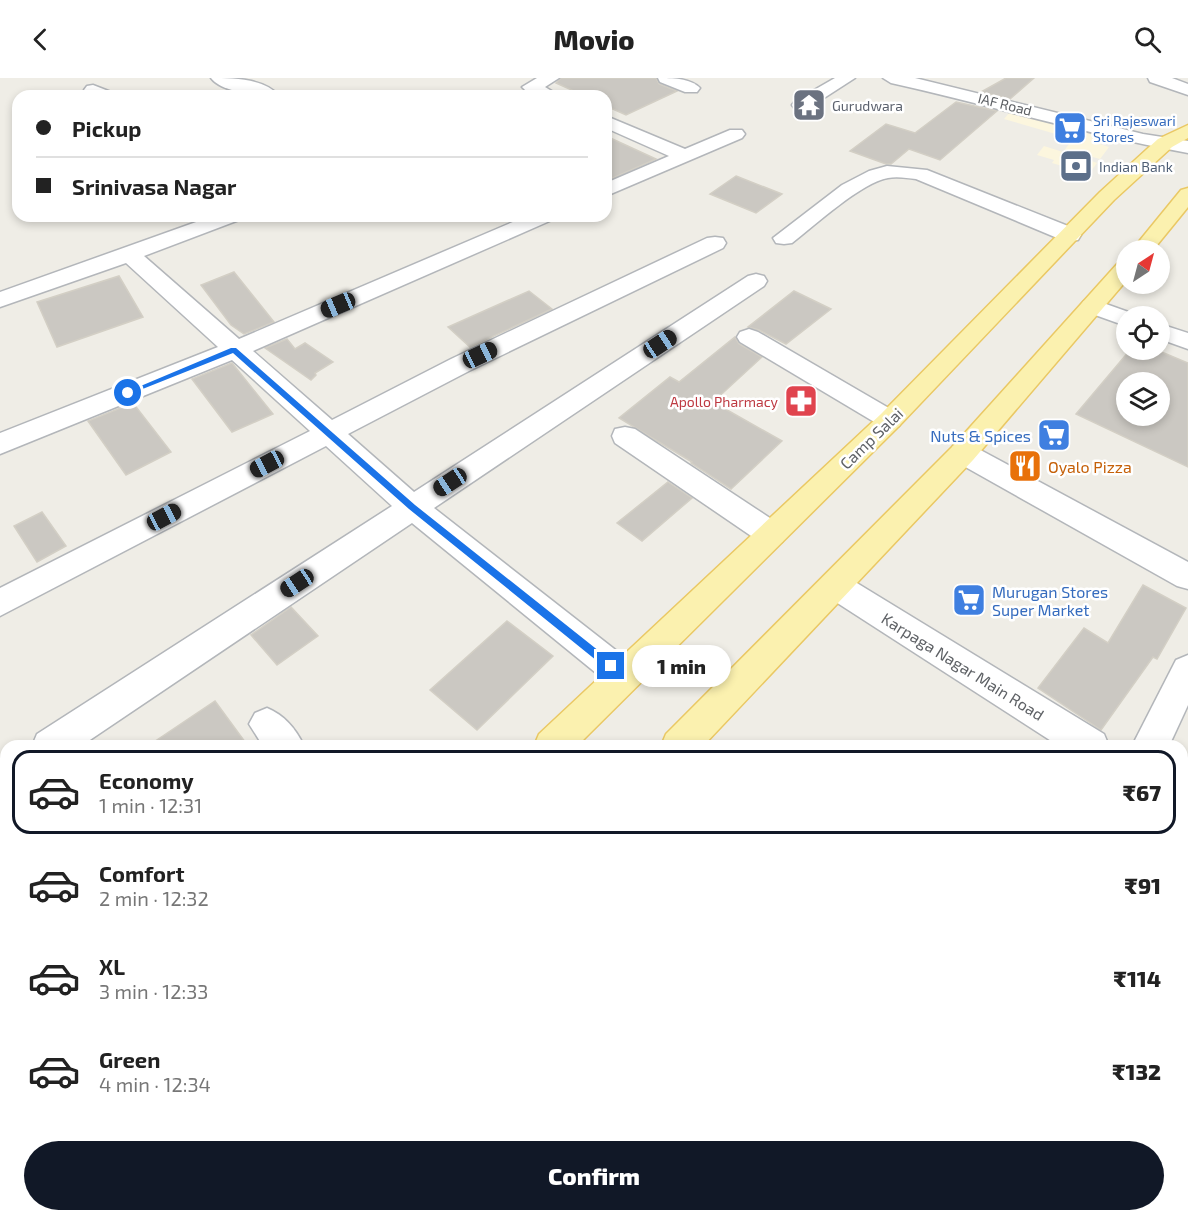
<!DOCTYPE html>
<html lang="en">
<head>
<meta charset="utf-8">
<style>
  :root { --surface:#fff; --page:#f6f6f6; --text:#222; --muted:#767676; --line:#e0e0e0; --accent:#111827 }
  body { margin:0; font-family:"Exo 2",sans-serif; background:var(--page); color:var(--text); height:100vh; display:flex; flex-direction:column; font-size:22px; white-space:nowrap }
  * { box-sizing:border-box; margin:0 }
  p { font-size:20px; color:var(--muted) }
  .icon { flex:none; width:33px; height:33px; fill:none; stroke:currentColor; stroke-width:2; stroke-linecap:round; stroke-linejoin:round }
  .map { position:relative; flex:1; overflow:hidden }
  .drawer { position:absolute; left:0px; top:662px; width:1188px; height:482px; display:flex; flex-direction:column; background:var(--surface); border-radius:18px 18px 0 0; box-shadow:0 3px 9px #0003 }
  .drawer>* { flex:none }
  .banner { position:absolute; left:12px; top:12px; width:600px; height:132px; border-radius:18px; box-shadow:0 3px 9px #0003; display:grid; align-content:center; height:132px; padding:0 24px; background:var(--surface) }
  .needle { width:39px; rotate:36deg }
  .controls { position:absolute; left:1116px; top:162px; display:grid; gap:12px }
  .controls a { display:grid; place-items:center; width:54px; height:54px; border-radius:50%; background:var(--surface); box-shadow:0 3px 9px #0003; font-size:30px }
  .end { position:absolute; width:27px; height:27px; margin:-14px; border:8px solid #1a73e8; background:#fff; box-shadow:0 0 0 3px #fff }
  .from { border-radius:50% }
  .bubble { position:absolute; height:42px; border-radius:21px; background:var(--surface); box-shadow:0 3px 9px #0003; font-size:20px; font-weight:800; line-height:42px; text-align:center }
  .car { position:absolute; width:18px; height:36px; margin:-18px -9px; border-radius:8px; box-shadow:0 0 4px 2px #0007; background:linear-gradient(#222 24%,#8ab4d8 0 40%,#222 0 76%,#8ab4d8 0 86%,#222 0) }
  .banner b { display:flex; align-items:center; gap:21px; height:57px; font-size:22px }
  .banner b+b { border-top:2px solid var(--line) }
  .banner i { width:15px; height:15px; background:var(--text) }
  ul { padding:10px 0 0; list-style:none }
  li { display:flex; align-items:center; gap:18px; height:84px; margin:0 12px 9px; padding:0 12px; border:3px solid transparent; border-radius:18px }
  li div { flex:1 }
  li b { display:block; font-size:22px }
  li em { font-style:normal; font-weight:800 }
  li.on { border-color:var(--accent) }
  li>.icon { width:54px; height:54px; stroke-width:1.5 }
  .action { display:flex; gap:12px; margin-top:auto; padding:12px 24px }
  .action a { flex:1; height:69px; border-radius:36px; background:var(--accent); color:#fff; font-size:24px; font-weight:800; line-height:69px; text-align:center }
  header { display:flex; justify-content:space-between; align-items:center; height:78px; padding:0 24px; background:var(--surface); font-size:27px; font-weight:800 }
  .map>svg:first-child { display:block }
</style>
</head>
<body>
<header><svg class="icon" aria-label="back" viewBox="0 0 24 24"><path d="M15 5l-7 7 7 7"/></svg>Movio<svg class="icon" aria-label="search" viewBox="0 0 24 24"><circle cx="10" cy="10" r="6"/><path d="M15 15l6 6"/></svg></header>
<div class="map">
<svg width="1188" height="1142" viewBox="0 0 1188 1142">
  <rect width="100%" height="100%" fill="#efede6"/>
  <polygon fill="#fcf6de" points="1010,34 1101,59 1097,65 1109,69 1100,81 1089,78 1086,81 1097,85 1091,93 1081,90 1079,93 1052,85 1054,82 1037,77 1044,68 1063,74 1073,61 1004,41"/>
  <g fill="#cbc8c2" stroke="#d3cfc5" stroke-width="1.5" fill-rule="evenodd">
    <polygon points="561,0 656,0 659,6 677,13 626,37 606,28 606,18 585,18 556,5"/>
    <polygon points="1006,0 1034,0 1010,21 981,14"/>
    <polygon points="956,24 997,33 940,82 909,71 891,86 886,86 850,73 886,46 915,55"/>
    <polygon points="606,58 656,81 606,103"/>
    <polygon points="736,98 782,116 756,135 710,116"/>
    <polygon points="234,194 274,244 244,256 231,247 201,207"/>
    <polygon points="119,198 143,239 57,269 37,224"/>
    <polygon points="529,213 552,231 470,269 448,249"/>
    <polygon points="794,213 831,231 786,266 759,252 748,249"/>
    <polygon points="735,259 739,266 762,279 713,324 782,363 731,411 691,385 692,384 619,340 670,299 679,304"/>
    <polygon points="287,261 295,271 305,265 333,284 315,295 316,297 311,302 265,270"/>
    <path d="M 1130,272 L 1157,272 L 1188,285 L 1188,389 L 1076,336 ZM 1126,304 L 1160,304 L 1160,338 L 1126,338 Z"/>
    <polygon points="232,285 273,336 232,354 192,301"/>
    <polygon points="133,325 171,374 126,397 88,343"/>
    <polygon points="668,404 692,420 642,463 617,445"/>
    <polygon points="42,434 66,468 37,484 14,448"/>
    <polygon points="1143,507 1186,530 1157,581 1153,579 1101,652 1038,610 1084,550 1108,565"/>
    <polygon points="291,529 318,558 277,587 251,557"/>
    <polygon points="507,543 553,578 477,652 430,612"/>
    <polygon points="215,623 248,668 148,668"/>
  </g>
  <g fill="none" stroke-linecap="round" stroke-linejoin="round">
    <defs>
      <g id="minor">
        <path d="M 211,0 C 231,0 265,0 279,18 C 261,18 222,15 211,0 Z"/>
        <path d="M 537,0 L 559,0 L 545,9 L 560,18 C 546,18 532,20 522,9 Z"/>
        <path d="M 658,0 C 672,0 690,0 700,10 L 697,14 L 685,14 L 660,4 Z"/>
        <polygon points="835,0 855,0 807,31 795,31 792,27 795,23"/>
        <path d="M 883,0 L 915,0 L 1143,56 L 1188,63 L 1188,75 C 1088,57 990,27 891,5 Z"/>
        <polygon points="1148,0 1172,0 1188,6 1188,17 1150,4"/>
        <path d="M 93,7 L 111,14 L 114,18 C 104,18 91,21 84,12 L 87,8 Z"/>
        <polygon points="606,38 685,71 730,52 742,52 745,56 742,60 606,118 606,105 669,78 606,50"/>
        <path d="M 887,88 L 927,92 L 1078,152 L 1081,157 L 1078,162 L 1070,163 L 1062,162 L 916,101 C 907,100 897,98 888,100 C 862,104 814,148 792,165 L 784,166 L 776,165 L 773,160 L 842,107 L 869,93 Z"/>
        <polygon points="213,138 242,138 239,142 144,178 239,261 527,138 555,138 552,142 253,273 332,342 451,281 707,160 715,159 723,160 726,165 723,170 469,293 348,356 414,414 748,198 756,196 764,198 767,203 764,208 434,430 636,588 641,598 636,608 624,613 612,608 412,445 81,668 32,668 37,656 392,428 326,368 0,538 0,510 310,353 232,282 0,376 0,355 218,269 126,185 0,229 0,214"/>
        <polygon points="1092,221 1134,236 1136,238 1126,238 1126,248 1084,233 1080,228 1084,223"/>
        <polygon points="1160,246 1188,255 1188,271 1160,261"/>
        <polygon points="749,251 758,254 899,336 903,342 899,348 890,351 881,348 740,264 737,259 740,254"/>
        <polygon points="625,349 635,351 782,448 786,456 782,464 771,467 760,464 615,365 612,358 615,351"/>
        <polygon points="963,365 973,368 1188,484 1188,511 1177,508 953,382 949,375 953,368"/>
        <polygon points="836,495 847,499 1104,656 1109,668 1059,668 825,517 820,508 825,499"/>
        <polygon points="1188,577 1188,627 1169,668 1132,668 1176,582"/>
        <path d="M 267,630 C 284,637 296,651 304,668 L 263,668 L 249,646 L 255,635 Z"/>
        <polygon points="6,679 6,715 0,717 0,681"/>
        <polygon points="1182,710 1188,712 1188,750 1182,748"/>
        <polygon points="0,981 6,984 6,1037 0,1034"/>
        <polygon points="665,1137 717,1137 719,1142 668,1142"/>
        <polygon points="800,1137 851,1137 848,1142 798,1142"/>
      </g>
      <g id="major">
        <polygon points="1188,47 1188,60 1172,69 1114,122 899,348 577,668 534,668 539,656 881,336 1100,114 1158,61"/>
        <polygon points="1188,110 1188,129 1153,172 1132,172 1181,112"/>
        <polygon points="1126,183 1126,203 973,382 703,668 661,668 666,656 953,368 1118,185"/>
        <polygon points="38,1137 91,1137 88,1142 36,1142"/>
        <polygon points="193,1137 246,1137 243,1142 191,1142"/>
      </g>
    </defs>
    <use href="#minor" stroke="#b3b6ba" stroke-width="3"/>
    <use href="#major" stroke="#eac864" stroke-width="3"/>
    <use href="#minor" fill="#fff" fill-rule="evenodd"/>
    <use href="#major" fill="#fbf1af" fill-rule="evenodd"/>
  </g>
  <polygon fill="#1a73e8" points="231,270 236,270 415,427 614,585 614,591 607,591 409,431 233,275 130,316 124,315"/>
  <defs>
    <symbol id="temple-square" viewBox="-11 -11 22 22"><rect x="-9" y="-9" width="18" height="18" rx="4" fill="#6b7280" stroke="#fff"/><path d="M0-6L5-2H3V0L6.5 2.5H4V6H1.5V3h-3V6H-4V2.5H-6.5L-3 0V-2H-5Z" fill="#fff"/></symbol>
    <symbol id="supermarket-square" viewBox="-11 -11 22 22"><rect x="-9" y="-9" width="18" height="18" rx="4" fill="#3f7fe0" stroke="#fff"/><path d="M-6-5.5h2.5l.6 2H6L4.5 2H-2.5L-4.4-4H-6ZM-1.5 3.2a1.3 1.3 0 1 0 .1 0ZM3 3.2a1.3 1.3 0 1 0 .1 0Z" fill="#fff"/></symbol>
    <symbol id="bank-square" viewBox="-11 -11 22 22"><rect x="-9" y="-9" width="18" height="18" rx="4" fill="#5c6f8a" stroke="#fff"/><path d="M-6-4H6V4H-6ZM0-2.3a2.3 2.3 0 1 0 0 4.6a2.3 2.3 0 1 0 0-4.6Z" fill="#fff"/></symbol>
    <symbol id="pharmacy-square" viewBox="-11 -11 22 22"><rect x="-9" y="-9" width="18" height="18" rx="4" fill="#e0444e" stroke="#fff"/><path d="M-2-6h4v4h4v4h-4v4h-4v-4h-4v-4h4Z" fill="#fff"/></symbol>
    <symbol id="restaurant-square" viewBox="-11 -11 22 22"><rect x="-9" y="-9" width="18" height="18" rx="4" fill="#e8710a" stroke="#fff"/><path d="M-5-6h1v4h1v-4h1v4h1v-4h1v5L-1.5 .5V6h-2V.5L-5-1ZM5-6V6H3V1.5H1.5Q1.5-4 5-6Z" fill="#fff"/></symbol>
  </defs>
  <g fill-rule="evenodd">
    <use href="#temple-square" x="790" y="8" width="38" height="38"/>
    <use href="#supermarket-square" x="1051" y="31" width="38" height="38"/>
    <use href="#bank-square" x="1057" y="69" width="38" height="38"/>
    <use href="#pharmacy-square" x="782" y="304" width="38" height="38"/>
    <use href="#supermarket-square" x="1035" y="338" width="38" height="38"/>
    <use href="#restaurant-square" x="1006" y="369" width="38" height="38"/>
    <use href="#supermarket-square" x="950" y="503" width="38" height="38"/>
  </g>
  <g text-anchor="middle" dominant-baseline="central" stroke-width="5" stroke-linejoin="round" paint-order="stroke">
    <g font-size="14" fill="#5e6165" stroke="#fff">
      <text transform="translate(1005 26) rotate(14)">IAF Road</text>
    </g>
    <g font-size="14" fill="#5b616d" stroke="#fff" text-anchor="start">
      <text x="832" y="27">Gurudwara</text>
    </g>
    <g font-size="14" fill="#366cbe" stroke="#fff" text-anchor="start">
      <text x="1093" y="42">Sri Rajeswari<tspan x="1093" dy="16">Stores</tspan></text>
    </g>
    <g font-size="14" fill="#4e5e75" stroke="#fff" text-anchor="start">
      <text x="1099" y="88">Indian Bank</text>
    </g>
    <g font-size="14" fill="#be3a42" stroke="#fff" text-anchor="end">
      <text x="778" y="323">Apollo Pharmacy</text>
    </g>
    <g font-size="16" fill="#366cbe" stroke="#fff" text-anchor="end">
      <text x="1031" y="357">Nuts &amp; Spices</text>
      <text x="992" y="513" text-anchor="start">Murugan Stores<tspan x="992" dy="18">Super Market</tspan></text>
    </g>
    <g font-size="16" fill="#5e6165" stroke="#fff">
      <text transform="translate(871 360) rotate(-44)">Camp Salai</text>
      <text transform="translate(963 588) rotate(32)">Karpaga Nagar Main Road</text>
    </g>
    <g font-size="16" fill="#c56008" stroke="#fff" text-anchor="start">
      <text x="1048" y="388">Oyalo Pizza</text>
    </g>
  </g>
</svg>
<div class="controls">
<a><svg class="needle" viewBox="-14 -14 28 28"><path d="M0-13l5 13h-10z" fill="#e53935"/><path d="M0 13l5-13h-10z" fill="#767676"/></svg></a>
<a><svg class="icon" aria-label="locate" viewBox="0 0 24 24"><circle cx="12" cy="12" r="6"/><path d="M12 2v4M12 18v4M2 12h4M18 12h4"/></svg></a>
<a><svg class="icon" aria-label="layers" viewBox="0 0 24 24"><path d="M12 4l9 5-9 5-9-5zM3 14l9 5 9-5"/></svg></a>
</div>
<i class="end from" style="left:128px;top:315px"></i>
<i class="end" style="left:611px;top:588px"></i>
<div class="bubble" style="left:632px;top:567px;width:99px">1 min</div>
<i class="car" style="left:338px;top:227px;rotate:247deg"></i>
<i class="car" style="left:660px;top:266px;rotate:57deg"></i>
<i class="car" style="left:480px;top:277px;rotate:65deg"></i>
<i class="car" style="left:267px;top:386px;rotate:242deg"></i>
<i class="car" style="left:450px;top:404px;rotate:237deg"></i>
<i class="car" style="left:164px;top:439px;rotate:62deg"></i>
<i class="car" style="left:297px;top:505px;rotate:237deg"></i>
<div class="banner">
<b><i class="from"></i>Pickup</b>
<b><i></i>Srinivasa Nagar</b>
</div>
<section class="drawer">
<ul>
<li class="on"><svg class="icon" aria-label="car" viewBox="0 0 24 24"><path d="M5 17H2v-5l4-1 3-4h7l3 4 3 1v5h-3M9 17h6M6 11h13"/><circle cx="7" cy="17" r="2"/><circle cx="17" cy="17" r="2"/></svg><div><b>Economy</b><p>1 min · 12:31</p></div><em>₹67</em></li>
<li><svg class="icon" aria-label="car" viewBox="0 0 24 24"><path d="M5 17H2v-5l4-1 3-4h7l3 4 3 1v5h-3M9 17h6M6 11h13"/><circle cx="7" cy="17" r="2"/><circle cx="17" cy="17" r="2"/></svg><div><b>Comfort</b><p>2 min · 12:32</p></div><em>₹91</em></li>
<li><svg class="icon" aria-label="car" viewBox="0 0 24 24"><path d="M5 17H2v-5l4-1 3-4h7l3 4 3 1v5h-3M9 17h6M6 11h13"/><circle cx="7" cy="17" r="2"/><circle cx="17" cy="17" r="2"/></svg><div><b>XL</b><p>3 min · 12:33</p></div><em>₹114</em></li>
<li><svg class="icon" aria-label="car" viewBox="0 0 24 24"><path d="M5 17H2v-5l4-1 3-4h7l3 4 3 1v5h-3M9 17h6M6 11h13"/><circle cx="7" cy="17" r="2"/><circle cx="17" cy="17" r="2"/></svg><div><b>Green</b><p>4 min · 12:34</p></div><em>₹132</em></li>
</ul>
<div class="action"><a>Confirm</a></div>
</section>
</div>
</body>
</html>
